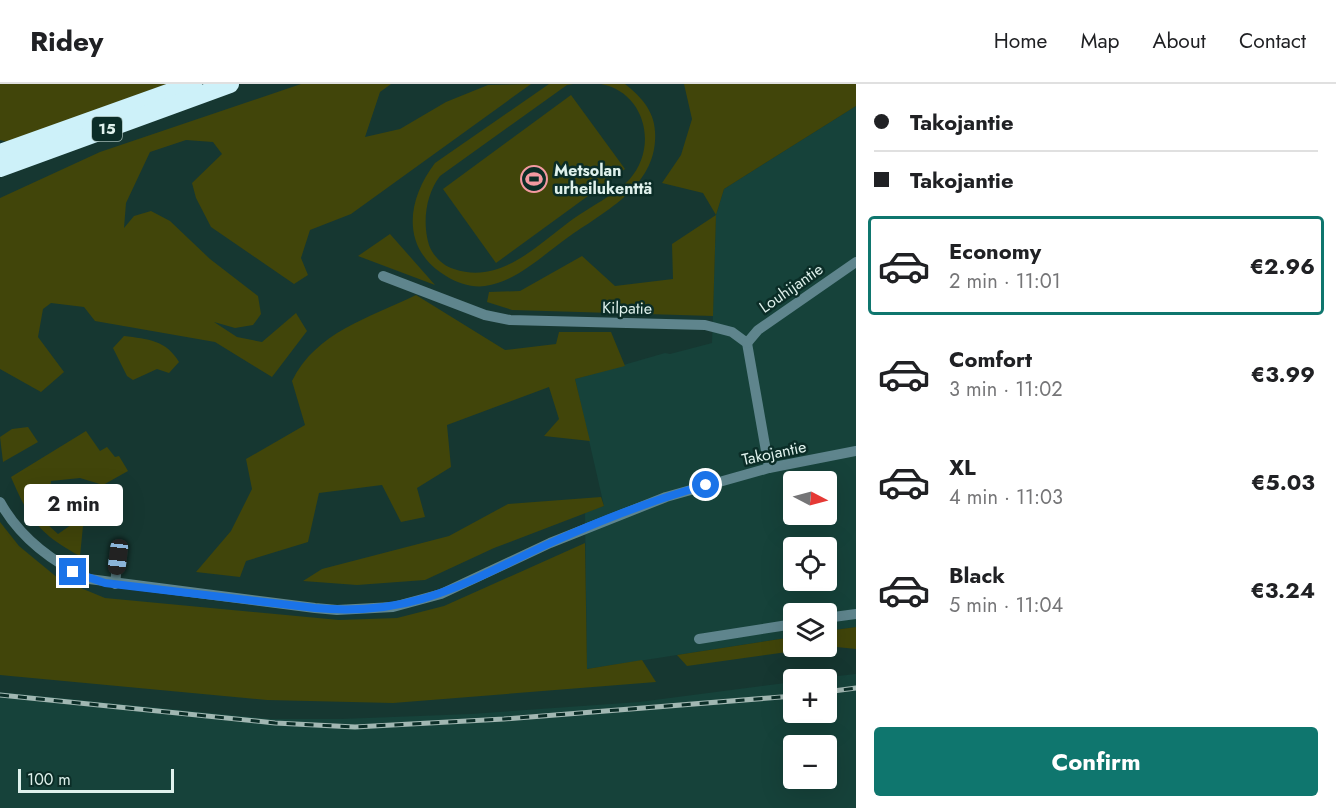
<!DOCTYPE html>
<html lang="en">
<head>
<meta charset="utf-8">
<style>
  :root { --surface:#fff; --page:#f6f6f6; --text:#202124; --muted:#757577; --line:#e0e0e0; --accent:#0f766e }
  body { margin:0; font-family:Jost,sans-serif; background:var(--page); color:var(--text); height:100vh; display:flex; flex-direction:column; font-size:22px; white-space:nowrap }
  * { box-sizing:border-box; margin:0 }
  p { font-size:20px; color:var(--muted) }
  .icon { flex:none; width:33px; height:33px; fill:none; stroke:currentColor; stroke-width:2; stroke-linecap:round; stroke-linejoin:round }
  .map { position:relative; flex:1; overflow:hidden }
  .drawer { display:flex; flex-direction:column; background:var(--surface); width:480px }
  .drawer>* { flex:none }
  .guide { display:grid; align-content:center; height:132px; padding:0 18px; background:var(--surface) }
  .needle { width:39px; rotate:96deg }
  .fabs { position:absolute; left:783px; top:387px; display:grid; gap:12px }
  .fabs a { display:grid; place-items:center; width:54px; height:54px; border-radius:6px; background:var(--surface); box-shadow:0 6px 24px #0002; font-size:30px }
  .scale { position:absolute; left:18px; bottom:15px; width:156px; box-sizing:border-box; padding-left:6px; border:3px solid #dff1ec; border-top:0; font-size:16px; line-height:21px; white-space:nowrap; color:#dff1ec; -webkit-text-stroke:4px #0b2d27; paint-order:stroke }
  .end { position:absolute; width:27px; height:27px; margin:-14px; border:8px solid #1a73e8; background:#fff; box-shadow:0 0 0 3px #fff }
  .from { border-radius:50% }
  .bubble { position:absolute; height:42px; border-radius:6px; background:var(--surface); box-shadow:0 6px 24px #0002; font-size:20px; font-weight:700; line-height:42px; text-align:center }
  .car { position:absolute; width:18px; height:36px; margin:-18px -9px; border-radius:8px; box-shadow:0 0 4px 2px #0007; background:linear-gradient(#222 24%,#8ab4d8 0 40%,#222 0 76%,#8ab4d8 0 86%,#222 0) }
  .guide b { display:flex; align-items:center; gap:21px; height:57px; font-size:22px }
  .guide b+b { border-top:2px solid var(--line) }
  .guide i { width:15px; height:15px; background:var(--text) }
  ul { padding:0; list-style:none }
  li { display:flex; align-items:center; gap:18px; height:99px; margin:0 12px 9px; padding:0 6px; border:3px solid transparent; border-radius:6px }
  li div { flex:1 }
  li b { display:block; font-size:22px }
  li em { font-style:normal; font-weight:700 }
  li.selected { border-color:var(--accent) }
  li>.icon { width:54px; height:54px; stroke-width:1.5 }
  .action { display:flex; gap:12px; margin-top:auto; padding:12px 18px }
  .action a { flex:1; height:69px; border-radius:6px; background:var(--accent); color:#fff; font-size:24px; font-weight:700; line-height:69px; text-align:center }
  header { display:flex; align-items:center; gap:36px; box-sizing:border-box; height:84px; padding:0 30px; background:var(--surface); border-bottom:2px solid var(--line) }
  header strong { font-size:28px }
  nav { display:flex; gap:33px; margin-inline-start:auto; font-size:21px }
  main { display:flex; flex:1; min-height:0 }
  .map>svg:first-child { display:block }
</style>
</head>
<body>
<header>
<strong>Ridey</strong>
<nav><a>Home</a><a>Map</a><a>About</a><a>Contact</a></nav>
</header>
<main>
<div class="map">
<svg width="856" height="724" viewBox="0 0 856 724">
  <rect width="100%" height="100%" fill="#163731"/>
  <g fill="#16423a" fill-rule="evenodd">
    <path d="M 856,22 L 856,543 L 827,547 L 826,530 L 794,530 L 793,553 L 587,585 L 585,428 L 604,422 L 575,295 L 665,269 L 670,270 L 712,259 L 716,131 L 724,105 ZM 794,398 L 826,398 L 826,430 L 794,430 ZM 794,464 L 826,464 L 826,496 L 794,496 Z"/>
    <path d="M 856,590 L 856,724 L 0,724 L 0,608 L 272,635 L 341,635 L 471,630 L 639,618 L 793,598 L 794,628 L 826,628 L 826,596 L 810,595 ZM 794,662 L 826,662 L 826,694 L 794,694 Z"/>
  </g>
  <g fill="#41450a">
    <polygon points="0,0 167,0 8,58 0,56"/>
    <polygon points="301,0 391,0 380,8 365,53 400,45 446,18 488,1 531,0 351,130 310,146 301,174 308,191 294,200 211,143 196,114 192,99 222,70 213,58 186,56 150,68 126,119 124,144 134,132 151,127 170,137 210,175 258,212 261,230 253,241 235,244 214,238 237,253 262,258 296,229 307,247 272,293 215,258 95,237 84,223 51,219 43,225 38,253 64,288 41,308 0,285 0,114 100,68"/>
    <path d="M 549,0 L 573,0 L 567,1 L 440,92 C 426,110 422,138 429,161 C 433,172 443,182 454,185 C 501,201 537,161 573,135 C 590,123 614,111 629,96 C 659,63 645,8 601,0 L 625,0 C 645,16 657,31 655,57 C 652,105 602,129 567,154 C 543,171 516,198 485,202 C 473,204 457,199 446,192 C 401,165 406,117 435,79 Z"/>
    <polygon points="684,0 856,0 856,22 724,105 716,131 713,232 512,226 487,218 489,208 520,207 582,172 615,202 673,195 672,160 716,131 703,109 662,99 681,71 692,35"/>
    <polygon points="571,11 625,85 496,179 443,105"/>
    <polygon points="390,150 435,201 358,172"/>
    <path d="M 416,211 L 505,266 L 556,260 L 559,248 L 611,248 L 625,282 L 575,295 L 590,357 L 544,352 L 559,335 L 549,303 L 447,341 L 451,383 L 417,404 L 425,433 L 401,438 L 382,401 L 319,409 L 308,458 L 246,477 L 240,493 L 196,488 L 231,447 L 252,405 L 246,375 L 305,341 L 292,297 C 316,248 369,234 416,211 Z"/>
    <path d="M 124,252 C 148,255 166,256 179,278 L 169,289 L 157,285 L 133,296 L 127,292 L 113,264 Z"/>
    <polygon points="28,343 38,358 3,378 0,353 12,345"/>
    <path d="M 86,347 L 100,367 L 107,363 L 115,373 L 119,372 L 128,387 L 103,401 L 80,394 L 51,397 L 47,440 L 58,450 L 84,432 L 80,472 C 39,450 29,435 11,393 Z"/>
    <polygon points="601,413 604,422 494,464 425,496 357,501 303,497 322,485 449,452 508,420"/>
    <polygon points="0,438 19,462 59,495 105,514 339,536 397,534 444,522 585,459 587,585 642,576 656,598 393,619 267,616 0,591"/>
    <polygon points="856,543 856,565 827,562 827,547"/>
    <polygon points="793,553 794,562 824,563 687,582 677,571"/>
  </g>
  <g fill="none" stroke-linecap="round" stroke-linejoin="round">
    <g stroke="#5f858d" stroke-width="10">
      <polyline points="383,192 485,231 510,236 705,241 732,248 747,259 769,384"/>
      <polyline points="747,259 758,246 856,178"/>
      <path d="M 0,418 C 20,454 52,478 89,495 L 315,524 L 337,526 L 393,523 L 441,510 L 550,459 L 666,413 L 769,384 L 856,367"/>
      <polyline points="115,500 118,473"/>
      <polyline points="826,534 856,530"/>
      <polyline points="699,555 794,540"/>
    </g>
    <g stroke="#cdf1f9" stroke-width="18">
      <polyline points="0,69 193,0"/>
      <polyline points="0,84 230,0"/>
    </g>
    <defs>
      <g id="rail">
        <polyline points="826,608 856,604"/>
        <polyline points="0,611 275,639 355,643 504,635 794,612"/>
      </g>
    </defs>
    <use href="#rail" stroke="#a1b7b2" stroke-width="5"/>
    <use href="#rail" stroke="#0b2d27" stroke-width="3" stroke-dasharray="9" stroke-linecap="butt"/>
  </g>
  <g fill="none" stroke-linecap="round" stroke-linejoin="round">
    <path stroke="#1a73e8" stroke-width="8" d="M 73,488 L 105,499 L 315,524 C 413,533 463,500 548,460 C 599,437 652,416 706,401"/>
  </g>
  <defs>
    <symbol id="stadium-ring" viewBox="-11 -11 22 22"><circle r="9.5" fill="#0b2d27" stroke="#f49aa1" stroke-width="1.5"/><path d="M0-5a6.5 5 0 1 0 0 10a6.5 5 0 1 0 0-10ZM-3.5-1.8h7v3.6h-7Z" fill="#f49aa1"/></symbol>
  </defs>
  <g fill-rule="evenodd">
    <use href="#stadium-ring" x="519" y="80" width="30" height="30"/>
  </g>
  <g text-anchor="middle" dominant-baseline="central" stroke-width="5" stroke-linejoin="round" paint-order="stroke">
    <rect fill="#0b2d27" stroke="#9fb6b1" stroke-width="1.5" x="92" y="33" width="30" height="24" rx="4.5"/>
    <g font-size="15" font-weight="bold" fill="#dff1ec">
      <text x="107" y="45">15</text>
    </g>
    <g font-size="16" font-weight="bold" fill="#dff1ec" stroke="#0b2d27" text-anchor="start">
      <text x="554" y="86">Metsolan<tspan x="554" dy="18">urheilukenttä</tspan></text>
    </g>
    <g font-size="16" fill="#dff1ec" stroke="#0b2d27">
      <text transform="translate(791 204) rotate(-35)">Louhijantie</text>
      <text transform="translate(627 224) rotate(1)">Kilpatie</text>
      <text transform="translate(774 369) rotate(-12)">Takojantie</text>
    </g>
  </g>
</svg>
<div class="fabs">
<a><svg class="needle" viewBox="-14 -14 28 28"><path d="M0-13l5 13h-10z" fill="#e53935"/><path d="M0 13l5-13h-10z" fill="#757577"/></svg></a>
<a><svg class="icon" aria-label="locate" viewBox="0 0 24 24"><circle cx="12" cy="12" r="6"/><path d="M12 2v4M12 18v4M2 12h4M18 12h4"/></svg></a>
<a><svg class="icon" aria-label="layers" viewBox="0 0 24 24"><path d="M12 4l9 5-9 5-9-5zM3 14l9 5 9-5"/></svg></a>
<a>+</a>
<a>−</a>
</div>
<div class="scale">100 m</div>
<i class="end from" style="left:706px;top:401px"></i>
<i class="end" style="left:73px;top:488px"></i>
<div class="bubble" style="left:24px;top:400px;width:99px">2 min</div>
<i class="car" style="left:118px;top:473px;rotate:187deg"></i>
</div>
<section class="drawer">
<div class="guide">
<b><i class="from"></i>Takojantie</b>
<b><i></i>Takojantie</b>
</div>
<ul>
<li class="selected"><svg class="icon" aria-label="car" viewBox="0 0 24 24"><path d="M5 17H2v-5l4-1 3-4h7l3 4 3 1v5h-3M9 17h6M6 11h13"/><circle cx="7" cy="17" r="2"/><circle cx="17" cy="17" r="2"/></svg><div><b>Economy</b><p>2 min · 11:01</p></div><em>€2.96</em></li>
<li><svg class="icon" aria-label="car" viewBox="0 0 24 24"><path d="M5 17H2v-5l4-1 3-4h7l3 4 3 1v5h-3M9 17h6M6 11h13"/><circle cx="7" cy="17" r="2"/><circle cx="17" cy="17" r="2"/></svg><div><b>Comfort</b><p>3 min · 11:02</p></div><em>€3.99</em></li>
<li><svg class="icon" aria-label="car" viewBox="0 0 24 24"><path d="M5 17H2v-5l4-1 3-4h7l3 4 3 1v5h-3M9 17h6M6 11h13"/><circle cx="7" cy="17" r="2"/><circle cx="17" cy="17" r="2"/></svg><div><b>XL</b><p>4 min · 11:03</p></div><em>€5.03</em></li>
<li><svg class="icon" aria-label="car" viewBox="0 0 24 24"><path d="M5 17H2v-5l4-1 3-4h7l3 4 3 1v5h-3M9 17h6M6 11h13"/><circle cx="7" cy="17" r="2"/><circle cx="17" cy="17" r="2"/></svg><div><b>Black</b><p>5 min · 11:04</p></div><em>€3.24</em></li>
</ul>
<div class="action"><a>Confirm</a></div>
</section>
</main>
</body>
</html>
